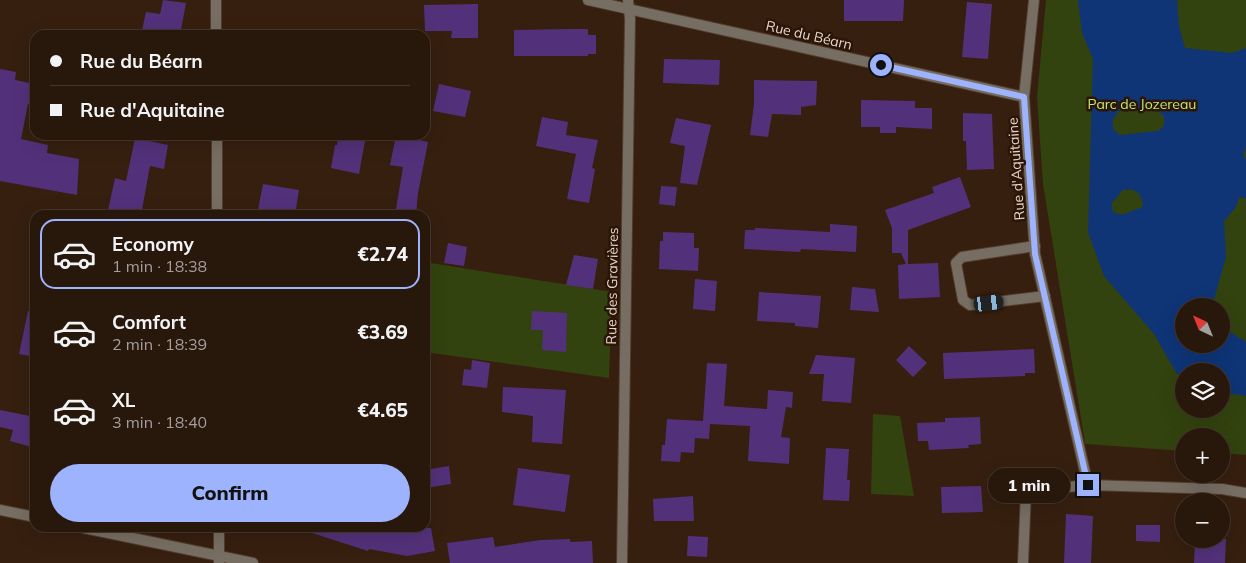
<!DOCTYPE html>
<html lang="en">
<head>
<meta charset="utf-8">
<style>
  :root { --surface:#28170b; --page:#302014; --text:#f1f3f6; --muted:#a59f9d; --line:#44362c; --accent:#9eb3fd }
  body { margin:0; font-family:Mulish,sans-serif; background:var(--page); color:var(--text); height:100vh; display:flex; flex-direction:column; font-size:19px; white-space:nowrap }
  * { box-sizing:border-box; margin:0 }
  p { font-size:16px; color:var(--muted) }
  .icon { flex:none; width:28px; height:28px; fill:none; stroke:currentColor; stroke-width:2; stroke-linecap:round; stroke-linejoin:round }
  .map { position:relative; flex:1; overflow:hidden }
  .side { position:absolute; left:30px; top:210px; width:400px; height:322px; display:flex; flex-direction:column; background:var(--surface); border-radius:15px; box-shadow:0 5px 20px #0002,0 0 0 1px var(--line) }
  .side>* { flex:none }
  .banner { position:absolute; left:30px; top:30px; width:400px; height:110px; border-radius:15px; box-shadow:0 5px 20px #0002,0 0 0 1px var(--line); display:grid; align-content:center; height:110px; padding:0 20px; background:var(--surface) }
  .needle { width:32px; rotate:317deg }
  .tools { position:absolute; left:1175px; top:298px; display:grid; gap:10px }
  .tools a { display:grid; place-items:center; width:55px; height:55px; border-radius:50%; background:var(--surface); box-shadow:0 5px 20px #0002,0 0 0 1px var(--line); font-size:25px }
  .end { position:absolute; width:22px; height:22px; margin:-11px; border:6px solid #9eb3fd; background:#111; box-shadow:0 0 0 2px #111 }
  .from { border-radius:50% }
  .bubble { position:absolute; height:35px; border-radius:18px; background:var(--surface); box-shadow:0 5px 20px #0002,0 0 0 1px var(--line); font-size:16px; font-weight:800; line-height:35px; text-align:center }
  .car { position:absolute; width:15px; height:30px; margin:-15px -8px; border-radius:6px; box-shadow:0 0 4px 1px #0007; background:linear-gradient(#222 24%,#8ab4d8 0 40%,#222 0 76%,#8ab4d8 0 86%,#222 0) }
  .banner b { display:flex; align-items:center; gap:18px; height:48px; font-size:19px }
  .banner b+b { border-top:1px solid var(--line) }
  .banner i { width:12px; height:12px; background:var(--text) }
  ul { padding:9px 0 0; list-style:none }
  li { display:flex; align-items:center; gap:15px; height:70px; margin:0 10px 8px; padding:0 10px; border:2px solid transparent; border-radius:15px }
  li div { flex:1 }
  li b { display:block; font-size:19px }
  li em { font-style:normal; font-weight:800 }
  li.selected { border-color:var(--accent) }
  li>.icon { width:45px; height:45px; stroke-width:1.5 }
  .action { display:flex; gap:10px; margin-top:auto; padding:10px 20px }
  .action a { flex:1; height:58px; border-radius:30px; background:var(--accent); color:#111; font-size:20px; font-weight:800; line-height:58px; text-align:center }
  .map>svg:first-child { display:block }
</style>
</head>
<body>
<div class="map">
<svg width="1246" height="563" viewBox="0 0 1246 563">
  <rect width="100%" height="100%" fill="#361f0f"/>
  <g fill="#32430f" fill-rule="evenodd">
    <path d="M 1046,0 L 1246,0 L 1246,455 L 1221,453 L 1221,436 L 1184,436 L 1184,451 L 1086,444 L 1085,443 L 1043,184 L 1037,97 ZM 1184,306 L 1221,306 L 1221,344 L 1184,344 ZM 1184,371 L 1221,371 L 1221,409 L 1184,409 Z"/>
    <polygon points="425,262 612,292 609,378 425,352"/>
    <polygon points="873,414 900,416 914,496 871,494"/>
  </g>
  <path fill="#0f3577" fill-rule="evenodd" d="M 1078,0 L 1177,0 L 1179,26 L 1185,48 L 1232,53 L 1246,48 L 1246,146 L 1243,158 L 1246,158 L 1246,198 L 1239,197 L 1236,207 L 1224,221 L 1226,257 L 1212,306 L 1184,306 L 1184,344 L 1221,344 L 1221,320 L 1227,330 L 1246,342 L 1246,396 L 1221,392 L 1221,371 L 1184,371 L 1184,377 L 1177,374 L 1154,334 L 1104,276 L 1088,232 L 1093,59 L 1082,33 ZM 1157,110 L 1164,116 L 1164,126 L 1158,131 L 1120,135 L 1113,129 L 1113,119 L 1119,111 ZM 1131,189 C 1139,192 1142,197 1143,205 L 1141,208 C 1129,210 1123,220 1112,210 L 1112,203 L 1123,190 Z"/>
  <g fill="#53317a">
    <polygon points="163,0 186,3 180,35 141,35 146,12 160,14"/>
    <polygon points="844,0 904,0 903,21 844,21"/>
    <polygon points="967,2 992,4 988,59 962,57"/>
    <polygon points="478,4 478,38 451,38 452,31 425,31 424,5"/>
    <polygon points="569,29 588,29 588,35 596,35 596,54 588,54 588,56 514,56 514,30"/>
    <polygon points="664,59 720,60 719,85 663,83"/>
    <polygon points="0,69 16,72 15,80 35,84 35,106 28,104 21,139 48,145 47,153 79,159 77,195 0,181"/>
    <polygon points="754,80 817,81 816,105 801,107 801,115 772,114 768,137 750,135 754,104"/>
    <polygon points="439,84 471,91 465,117 433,111"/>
    <polygon points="861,100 915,101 915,108 932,108 932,129 896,127 896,133 880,133 880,127 861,127"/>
    <polygon points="963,113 992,114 994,169 967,170 966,141 963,141"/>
    <polygon points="542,117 568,122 566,135 598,140 592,168 595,169 589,203 567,199 576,154 536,146"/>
    <polygon points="676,118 711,125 697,185 680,183 685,146 670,143"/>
    <polygon points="339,135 366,135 359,174 331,168 335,145 337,145"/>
    <polygon points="396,135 428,142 418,193 416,215 395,215 403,167 390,165"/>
    <polygon points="135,138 168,145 164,169 150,166 141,215 107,215 115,178 126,181"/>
    <polygon points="960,177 971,207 908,230 908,264 938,263 940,297 899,299 898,265 906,264 901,253 892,253 892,228 885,210 934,193 932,187"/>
    <polygon points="263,184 299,190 295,215 257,215"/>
    <polygon points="661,186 677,187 675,206 659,204"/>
    <polygon points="830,224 857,226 856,252 801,249 800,252 744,249 745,230 755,230 755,228 830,232"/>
    <polygon points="663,232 694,233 694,248 699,248 698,271 659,269 660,241 663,241"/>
    <polygon points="448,243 467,247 464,266 444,263"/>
    <polygon points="574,255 598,259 593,289 566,285"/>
    <polygon points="695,279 717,281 715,311 693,309"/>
    <polygon points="852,287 875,289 879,312 850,310"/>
    <polygon points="759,292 821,296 818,328 795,326 795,323 757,321"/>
    <polygon points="28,311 35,312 35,357 19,354"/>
    <polygon points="532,311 567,313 566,352 542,350 543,330 531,330"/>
    <polygon points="909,346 927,363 913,377 896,360"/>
    <polygon points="1034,349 1035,373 1025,373 1025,376 944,379 943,353"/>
    <polygon points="816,355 855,358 851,403 822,401 824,374 809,374"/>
    <polygon points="472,360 490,363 487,388 462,385 464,369 471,370"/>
    <polygon points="707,363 727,364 724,406 767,409 768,390 793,392 792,408 786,407 781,437 790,438 789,464 748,461 750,426 710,424 709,439 695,438 694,453 681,452 680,462 661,461 662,445 665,445 667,419 703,421"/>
    <polygon points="503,387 566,390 562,444 532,442 533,416 502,412"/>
    <polygon points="0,410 35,417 35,448 10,441 13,430 0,427"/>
    <polygon points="980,417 981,444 968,445 969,448 929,450 928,441 918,441 917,423 945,422 945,418"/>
    <polygon points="826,448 849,449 847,480 850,480 849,501 823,500"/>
    <polygon points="449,466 451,484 425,488 425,470"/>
    <polygon points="518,468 570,475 565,512 513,505"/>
    <polygon points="981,486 983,512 942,513 941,487"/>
    <polygon points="693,496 694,521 654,521 653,499"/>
    <polygon points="1066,514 1093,516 1091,563 1064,563"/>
    <polygon points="1136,525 1160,525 1160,542 1136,541"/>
    <polygon points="306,528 431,528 435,551 407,556 369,549 368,551 306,531"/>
    <polygon points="688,536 708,537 707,557 687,556"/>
    <polygon points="493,537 495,547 540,540 570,539 570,542 592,541 593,563 450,563 447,543"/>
    <polygon points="1195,539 1226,539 1225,563 1194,563"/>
  </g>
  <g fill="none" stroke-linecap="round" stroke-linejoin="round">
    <defs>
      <g id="street">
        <polyline points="216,0 216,35"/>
        <polyline points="588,0 1024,97"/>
        <polyline points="1034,0 1024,97 1035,254 1088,485"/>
        <polyline points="217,135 217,215"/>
        <polyline points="1035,246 962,257 956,263 963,300 970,305 1045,296"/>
        <polyline points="0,510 35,517"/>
        <polyline points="84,528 253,563"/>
        <polyline points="219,528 219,563"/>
        <polyline points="622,563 630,19 628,0"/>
        <polyline points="1023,563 1026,491 1088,485 1222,489 1246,493"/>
      </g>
    </defs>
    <use href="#street" stroke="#523c2d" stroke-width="12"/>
    <use href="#street" stroke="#776e63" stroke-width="10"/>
  </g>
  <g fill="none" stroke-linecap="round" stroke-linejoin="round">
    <polyline stroke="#9eb3fd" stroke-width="6" points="881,65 1024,97 1035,254 1088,485"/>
  </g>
  <g text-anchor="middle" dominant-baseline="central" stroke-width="5" stroke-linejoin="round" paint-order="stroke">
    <g font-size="14" fill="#e6d5cc" stroke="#2b1506">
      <text transform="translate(809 35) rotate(13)">Rue du Béarn</text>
      <text transform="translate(1016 169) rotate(-94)">Rue d'Aquitaine</text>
      <text transform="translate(612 286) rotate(-89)">Rue des Gravières</text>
    </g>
    <g font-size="14" fill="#bfe976" stroke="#2b1506">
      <text x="1142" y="104">Parc de Jozereau</text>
    </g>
  </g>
</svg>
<div class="tools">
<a><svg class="needle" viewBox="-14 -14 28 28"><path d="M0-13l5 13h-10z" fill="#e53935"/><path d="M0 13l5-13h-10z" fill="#a59f9d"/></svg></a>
<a><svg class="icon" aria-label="layers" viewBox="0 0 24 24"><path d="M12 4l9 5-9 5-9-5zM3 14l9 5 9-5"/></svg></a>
<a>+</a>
<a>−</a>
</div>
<i class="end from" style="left:881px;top:65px"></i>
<i class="end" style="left:1088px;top:485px"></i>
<div class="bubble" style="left:988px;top:468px;width:82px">1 min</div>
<i class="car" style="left:989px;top:303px;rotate:83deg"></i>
<div class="banner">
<b><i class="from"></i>Rue du Béarn</b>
<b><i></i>Rue d'Aquitaine</b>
</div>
<section class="side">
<ul>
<li class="selected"><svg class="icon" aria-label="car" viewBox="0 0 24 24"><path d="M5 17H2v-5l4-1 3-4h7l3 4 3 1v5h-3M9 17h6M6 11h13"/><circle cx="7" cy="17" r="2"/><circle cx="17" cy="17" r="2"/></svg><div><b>Economy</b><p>1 min · 18:38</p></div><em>€2.74</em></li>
<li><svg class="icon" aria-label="car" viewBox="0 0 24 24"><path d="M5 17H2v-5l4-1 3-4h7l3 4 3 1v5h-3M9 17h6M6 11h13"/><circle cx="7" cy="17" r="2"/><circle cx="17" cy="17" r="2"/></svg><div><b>Comfort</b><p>2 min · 18:39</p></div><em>€3.69</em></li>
<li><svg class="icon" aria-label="car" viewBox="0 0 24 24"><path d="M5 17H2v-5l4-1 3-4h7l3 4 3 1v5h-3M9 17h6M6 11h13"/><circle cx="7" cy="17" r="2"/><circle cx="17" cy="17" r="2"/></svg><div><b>XL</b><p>3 min · 18:40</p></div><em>€4.65</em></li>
</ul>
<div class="action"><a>Confirm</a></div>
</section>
</div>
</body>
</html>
